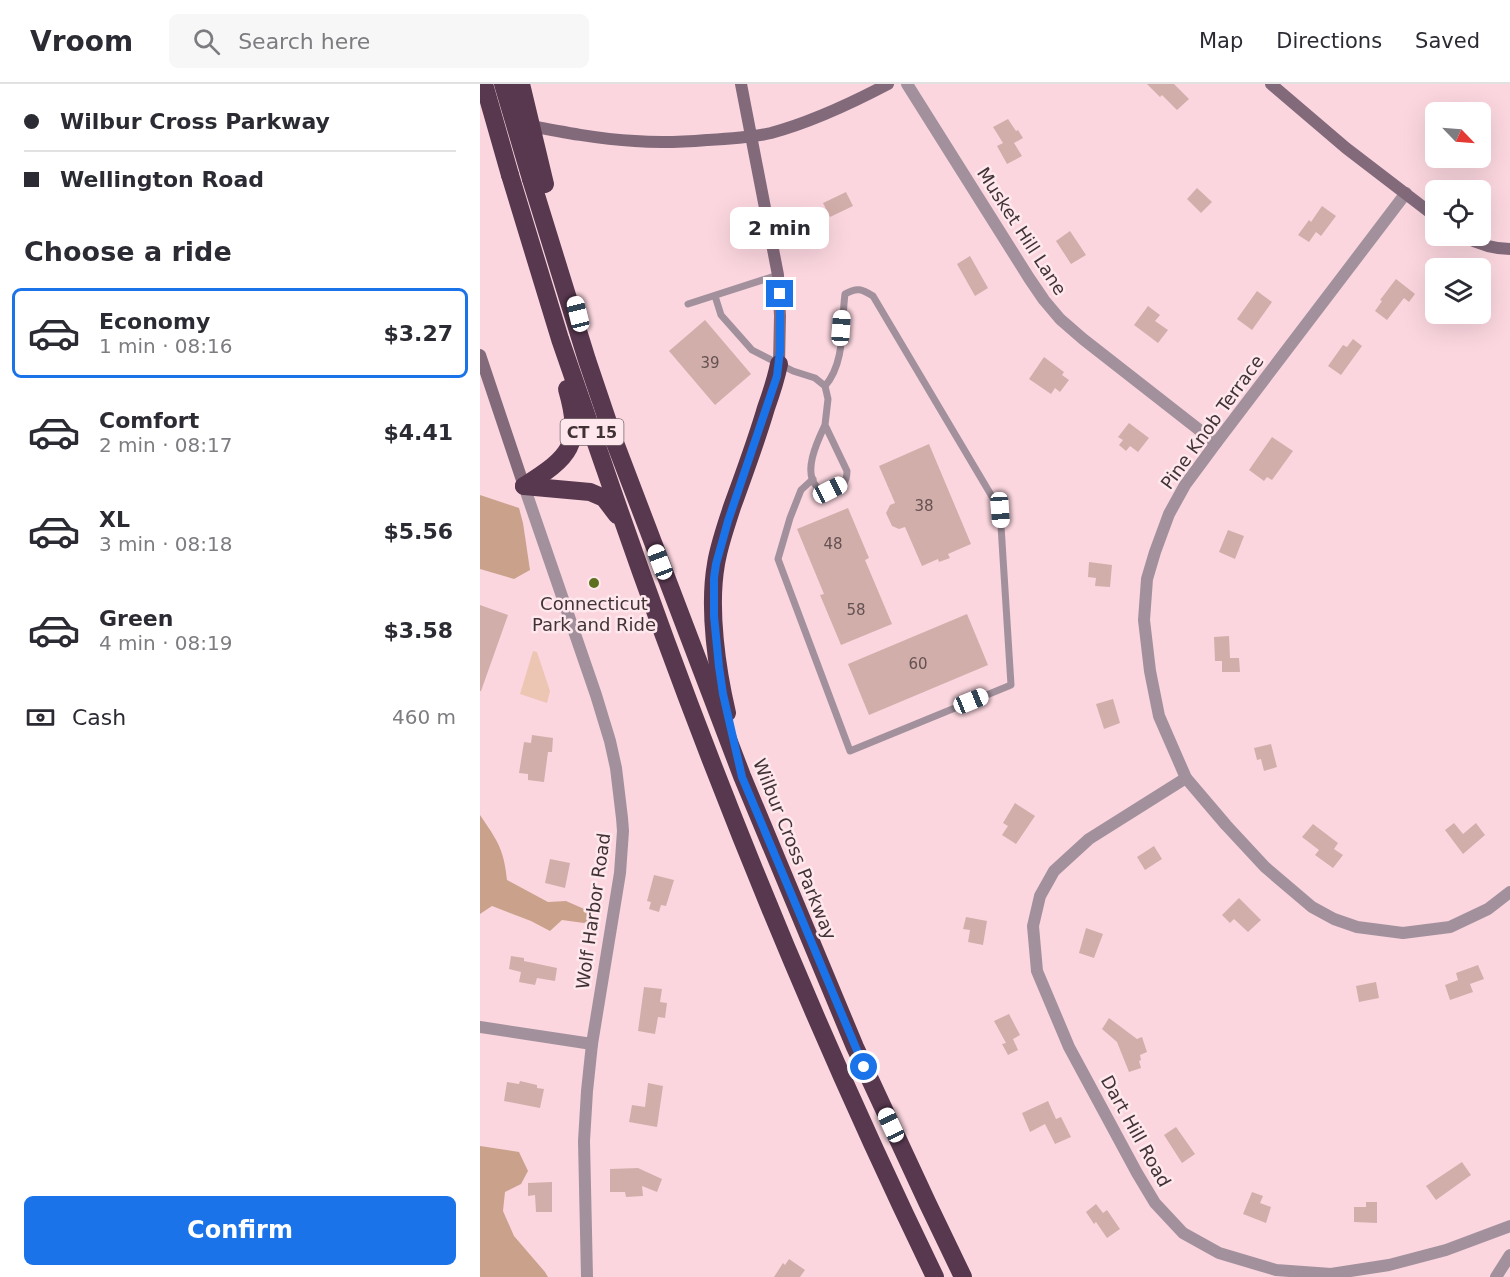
<!DOCTYPE html>
<html lang="en">
<head>
<meta charset="utf-8">
<style>
  :root { --surface:#fff; --page:#f7f7f7; --text:#2b2b33; --muted:#7c7c81; --line:#e1e1e2; --accent:#1a73e8 }
  body { margin:0; font-family:"DejaVu Sans",sans-serif; background:var(--page); color:var(--text); height:100vh; display:flex; flex-direction:column; font-size:22px; white-space:nowrap }
  * { box-sizing:border-box; margin:0 }
  p { font-size:20px; color:var(--muted) }
  .icon { flex:none; width:33px; height:33px; fill:none; stroke:currentColor; stroke-width:2; stroke-linecap:round; stroke-linejoin:round }
  .map { position:relative; flex:1; overflow:hidden }
  .drawer { display:flex; flex-direction:column; background:var(--surface); width:480px }
  .drawer>* { flex:none }
  .banner { display:grid; align-content:center; height:132px; padding:0 24px; background:var(--surface) }
  .needle { width:39px; rotate:115deg }
  .controls { position:absolute; left:945px; top:18px; display:grid; gap:12px }
  .controls a { display:grid; place-items:center; width:66px; height:66px; border-radius:9px; background:var(--surface); box-shadow:0 6px 24px #0002; font-size:30px }
  .end { position:absolute; width:27px; height:27px; margin:-14px; border:8px solid #1a73e8; background:#fff; box-shadow:0 0 0 3px #fff }
  .from { border-radius:50% }
  .bubble { position:absolute; height:42px; border-radius:9px; background:var(--surface); box-shadow:0 6px 24px #0002; font-size:20px; font-weight:700; line-height:42px; text-align:center }
  .car { position:absolute; width:18px; height:36px; margin:-18px -9px; border-radius:8px; box-shadow:0 0 4px 2px #0007; background:linear-gradient(#fff 24%,#345 0 40%,#fff 0 76%,#345 0 86%,#fff 0) }
  .banner b { display:flex; align-items:center; gap:21px; height:57px; font-size:22px }
  .banner b+b { border-top:2px solid var(--line) }
  .banner i { width:15px; height:15px; background:var(--text) }
  ul { padding:0; list-style:none }
  li { display:flex; align-items:center; gap:18px; height:90px; margin:0 12px 9px; padding:0 12px; border:3px solid transparent; border-radius:9px }
  li div { flex:1 }
  li b { display:block; font-size:22px }
  li em { font-style:normal; font-weight:700 }
  li.selected { border-color:var(--accent) }
  li>.icon { width:54px; height:54px; stroke-width:1.5 }
  h2 { padding:0 24px; font-size:27px; line-height:72px }
  .pay { display:flex; align-items:center; gap:15px; height:66px; padding:0 24px; font-size:22px }
  .pay p { margin-inline-start:auto }
  .action { display:flex; gap:12px; margin-top:auto; padding:12px 24px }
  .action a { flex:1; height:69px; border-radius:9px; background:var(--accent); color:#fff; font-size:24px; font-weight:700; line-height:69px; text-align:center }
  header { display:flex; align-items:center; gap:36px; box-sizing:border-box; height:84px; padding:0 30px; background:var(--surface); border-bottom:2px solid var(--line) }
  header strong { font-size:28px }
  nav { display:flex; gap:33px; margin-inline-start:auto; font-size:21px }
  .search { width:420px; height:54px; background:var(--page); display:flex; align-items:center; gap:15px; box-sizing:border-box; padding:0 21px; border-radius:9px; color:var(--muted); font-size:22px }
  main { display:flex; flex:1; min-height:0 }
  .map>svg:first-child { display:block }
</style>
</head>
<body>
<header>
<strong>Vroom</strong>
<div class="search"><svg class="icon" aria-label="search" viewBox="0 0 24 24"><circle cx="10" cy="10" r="6"/><path d="M15 15l6 6"/></svg>Search here</div>
<nav><a>Map</a><a>Directions</a><a>Saved</a></nav>
</header>
<main>
<section class="drawer">
<div class="banner">
<b><i class="from"></i>Wilbur Cross Parkway</b>
<b><i></i>Wellington Road</b>
</div>
<h2>Choose a ride</h2>
<ul>
<li class="selected"><svg class="icon" aria-label="car" viewBox="0 0 24 24"><path d="M5 17H2v-5l4-1 3-4h7l3 4 3 1v5h-3M9 17h6M6 11h13"/><circle cx="7" cy="17" r="2"/><circle cx="17" cy="17" r="2"/></svg><div><b>Economy</b><p>1 min · 08:16</p></div><em>$3.27</em></li>
<li><svg class="icon" aria-label="car" viewBox="0 0 24 24"><path d="M5 17H2v-5l4-1 3-4h7l3 4 3 1v5h-3M9 17h6M6 11h13"/><circle cx="7" cy="17" r="2"/><circle cx="17" cy="17" r="2"/></svg><div><b>Comfort</b><p>2 min · 08:17</p></div><em>$4.41</em></li>
<li><svg class="icon" aria-label="car" viewBox="0 0 24 24"><path d="M5 17H2v-5l4-1 3-4h7l3 4 3 1v5h-3M9 17h6M6 11h13"/><circle cx="7" cy="17" r="2"/><circle cx="17" cy="17" r="2"/></svg><div><b>XL</b><p>3 min · 08:18</p></div><em>$5.56</em></li>
<li><svg class="icon" aria-label="car" viewBox="0 0 24 24"><path d="M5 17H2v-5l4-1 3-4h7l3 4 3 1v5h-3M9 17h6M6 11h13"/><circle cx="7" cy="17" r="2"/><circle cx="17" cy="17" r="2"/></svg><div><b>Green</b><p>4 min · 08:19</p></div><em>$3.58</em></li>
</ul>
<div class="pay"><svg class="icon" aria-label="cash" viewBox="0 0 24 24"><path d="M3 7h18v10H3z"/><circle cx="12" cy="12" r="2"/></svg>Cash<p>460 m</p></div>
<div class="action"><a>Confirm</a></div>
</section>
<div class="map">
<svg width="1030" height="1193" viewBox="0 0 1030 1193">
  <rect width="100%" height="100%" fill="#fbd6df"/>
  <polygon fill="#ecc6b2" points="53,567 57,568 70,607 67,619 40,610"/>
  <g fill="#caa28c">
    <polygon points="0,411 39,424 43,439 50,486 34,495 0,485"/>
    <path d="M 0,731 C 17,756 24,765 27,796 L 68,818 L 86,817 L 111,828 L 110,836 L 104,839 L 82,836 L 70,847 L 51,837 L 12,822 L 0,830 Z"/>
    <polygon points="0,1062 39,1068 48,1087 41,1100 25,1108 23,1127 34,1152 65,1188 68,1193 0,1193"/>
  </g>
  <g fill="#d2aeaa">
    <polygon points="667,0 694,0 709,15 697,26 682,11 680,13"/>
    <polygon points="528,35 536,47 538,46 543,54 534,59 542,72 527,80 517,62 523,59 513,43"/>
    <polygon points="717,104 732,118 721,129 707,115"/>
    <polygon points="366,108 373,122 350,133 343,119"/>
    <polygon points="842,122 856,132 841,152 836,148 829,158 818,151 829,136 831,138"/>
    <polygon points="590,147 606,171 591,180 576,157"/>
    <polygon points="490,172 508,204 495,212 477,180"/>
    <polygon points="916,195 935,210 929,218 924,214 907,236 895,227 902,217 900,216"/>
    <polygon points="777,207 792,218 772,246 757,235"/>
    <polygon points="668,222 680,231 675,237 688,246 678,259 654,241"/>
    <polygon points="225,236 271,290 235,321 189,267"/>
    <polygon points="873,255 882,262 861,291 848,282 863,261 867,263"/>
    <polygon points="564,273 584,288 582,291 589,296 580,308 575,304 571,310 549,295"/>
    <polygon points="649,339 669,354 658,368 650,362 646,367 639,361 643,356 638,353"/>
    <polygon points="792,353 813,367 792,396 787,393 784,397 769,386"/>
    <polygon points="449,360 491,460 468,470 470,474 459,478 458,475 442,482 425,443 419,445 412,442 406,429 410,421 415,419 399,382"/>
    <polygon points="368,424 389,474 385,476 412,540 361,561 340,511 344,510 317,445"/>
    <polygon points="748,446 764,452 755,475 739,468"/>
    <polygon points="609,478 632,481 630,503 615,502 616,494 608,493"/>
    <polygon points="0,521 28,531 1,607 0,607"/>
    <polygon points="487,530 508,581 389,631 368,580"/>
    <polygon points="749,552 750,574 759,574 760,588 742,588 742,577 735,577 734,553"/>
    <polygon points="633,615 640,639 624,645 616,620"/>
    <polygon points="52,651 73,654 72,668 68,668 64,698 48,696 48,690 39,689 44,658 51,659"/>
    <polygon points="791,660 797,683 784,687 781,675 777,676 774,664"/>
    <polygon points="535,719 555,732 536,760 522,751 528,742 523,739"/>
    <polygon points="974,739 983,750 996,739 1005,751 983,770 965,746"/>
    <polygon points="833,740 858,759 854,765 863,771 853,784 835,771 839,766 822,753"/>
    <polygon points="674,762 682,775 665,786 657,773"/>
    <polygon points="70,775 90,779 85,804 65,799"/>
    <polygon points="174,791 194,796 186,822 181,821 179,828 169,825 171,818 167,817"/>
    <polygon points="759,814 781,836 768,848 754,835 750,839 742,831"/>
    <polygon points="486,833 507,837 503,861 488,858 490,846 483,845"/>
    <polygon points="606,844 623,850 614,874 599,869"/>
    <polygon points="31,872 44,874 44,877 77,884 75,897 57,894 55,901 39,898 41,888 29,885"/>
    <polygon points="998,881 1004,895 990,900 993,908 970,916 965,901 978,896 976,889"/>
    <polygon points="896,898 899,914 879,918 876,902"/>
    <polygon points="164,903 182,905 180,918 187,919 185,934 178,933 175,950 158,947"/>
    <polygon points="529,930 540,951 533,955 538,966 528,971 522,960 526,959 514,937"/>
    <polygon points="629,934 657,955 662,953 667,968 660,971 661,976 659,977 661,984 649,988 637,958 622,945"/>
    <polygon points="40,997 57,1001 57,1004 64,1005 60,1024 24,1017 27,998 39,1000"/>
    <polygon points="168,999 183,1002 177,1043 149,1038 152,1021 165,1023"/>
    <polygon points="568,1017 576,1035 581,1033 591,1053 575,1060 565,1040 550,1048 542,1029"/>
    <polygon points="696,1043 715,1070 702,1079 684,1051"/>
    <polygon points="982,1078 991,1091 956,1116 946,1102"/>
    <polygon points="158,1084 182,1095 177,1108 162,1102 163,1112 146,1113 145,1108 130,1108 130,1085"/>
    <polygon points="72,1098 72,1128 56,1128 55,1111 48,1112 48,1099"/>
    <polygon points="772,1108 783,1112 780,1119 791,1123 786,1139 763,1130"/>
    <polygon points="886,1118 897,1118 897,1139 874,1138 874,1123 886,1123"/>
    <polygon points="616,1120 623,1129 627,1126 640,1145 627,1154 616,1138 614,1140 606,1128"/>
    <polygon points="309,1175 325,1186 320,1193 294,1193 303,1179 305,1181"/>
  </g>
  <g fill="none" stroke-linecap="round" stroke-linejoin="round">
    <g stroke="#a2919c" stroke-width="7">
      <path d="M 235,212 L 241,231 L 272,266 L 313,287 L 335,294 L 345,302 L 348,315 L 345,341 L 367,387 C 367,392 366,397 363,400 C 356,406 343,410 337,403 C 322,388 338,356 345,341"/>
      <polyline points="208,220 298,191"/>
      <path d="M 333,395 L 321,406 L 310,434 L 298,475 L 370,667 L 531,601 L 520,426 L 393,212 C 382,205 377,203 365,210 C 361,239 366,278 345,302"/>
    </g>
    <g stroke="#a2919c" stroke-width="12">
      <polyline points="427,0 549,194 564,216 580,235 603,255 736,359"/>
      <polyline points="926,109 736,359 705,401 689,430 675,468 667,495 664,536 670,587 679,632 706,694 746,741 785,783 832,823 854,835 877,843 923,849 970,843 1008,825 1030,808"/>
      <polyline points="706,694 609,755 574,787 560,812 553,842 557,887 589,963 657,1089 675,1119 703,1149 739,1169 796,1186 851,1190 909,1181 966,1166 1030,1142"/>
      <polyline points="0,943 112,960"/>
      <polyline points="1016,1193 1030,1171"/>
    </g>
    <polyline stroke="#a2919c" stroke-width="12" points="44,402 116,611 130,657 136,684 142,734 143,747 140,789 112,960 107,1007 104,1057 107,1193"/>
    <g stroke="#826a7b" stroke-width="12">
      <polyline points="261,0 298,191 300,232 299,280"/>
      <polyline points="791,0 866,64 956,133"/>
      <path d="M 46,41 C 82,48 118,55 155,57 C 179,59 203,58 227,56 C 248,55 270,54 291,49 C 332,38 370,20 408,0"/>
      <path d="M 983,152 C 998,160 1012,165 1030,165"/>
      <polyline points="0,271 44,402"/>
    </g>
    <g stroke="#58384f" stroke-width="18">
      <path d="M 30,91 C 47,146 63,201 80,255 C 95,299 110,342 125,385 C 219,660 328,931 455,1193"/>
      <polyline points="51,95 107,276 134,356 262,692 375,963 447,1118 483,1193"/>
      <path d="M 44,402 C 90,373 103,361 87,305"/>
      <polyline points="44,402 110,408 124,414 137,431"/>
      <path d="M 247,629 C 237,586 228,525 236,480 C 239,461 246,442 252,423 C 264,390 276,358 286,324 C 291,310 296,295 299,280"/>
    </g>
    <g stroke="#58384f" stroke-width="18">
      <polyline points="4,0 30,91"/>
      <polyline points="23,0 51,95"/>
      <polyline points="41,0 65,100"/>
    </g>
  </g>
  <g fill="none" stroke-linecap="round" stroke-linejoin="round">
    <polyline stroke="#1a73e8" stroke-width="8" points="300,210 300,267 297,292 248,437 236,480 234,494 234,532 239,583 243,610 262,693 384,983"/>
  </g>
  <circle fill="#5d701f" stroke="#fee8ed" stroke-width="2" cx="114" cy="499" r="6"/>
  <g text-anchor="middle" dominant-baseline="central" stroke-width="5" stroke-linejoin="round" paint-order="stroke">
    <g font-size="15" fill="#645152">
      <text x="230" y="279">39</text>
      <text x="444" y="422">38</text>
      <text x="353" y="460">48</text>
      <text x="376" y="526">58</text>
      <text x="438" y="580">60</text>
    </g>
    <rect fill="#fee8ed" stroke="#79696c" stroke-width="1.5" x="80.5" y="335" width="63" height="26" rx="4.5"/>
    <g font-size="16" font-weight="bold" fill="#403235">
      <text x="112" y="348">CT 15</text>
    </g>
    <g font-size="18" fill="#403235" stroke="#fee8ed">
      <text transform="translate(542 147) rotate(57)">Musket Hill Lane</text>
      <text transform="translate(732 338) rotate(-54)">Pine Knob Terrace</text>
      <text transform="translate(315 765) rotate(68)">Wilbur Cross Parkway</text>
      <text transform="translate(113 827) rotate(-82)">Wolf Harbor Road</text>
      <text transform="translate(656 1047) rotate(61)">Dart Hill Road</text>
    </g>
    <g font-size="18" fill="#403235" stroke="#fee8ed">
      <text x="114" y="519">Connecticut<tspan x="114" dy="21">Park and Ride</tspan></text>
    </g>
  </g>
</svg>
<div class="controls">
<a><svg class="needle" viewBox="-14 -14 28 28"><path d="M0-13l5 13h-10z" fill="#e53935"/><path d="M0 13l5-13h-10z" fill="#7c7c81"/></svg></a>
<a><svg class="icon" aria-label="locate" viewBox="0 0 24 24"><circle cx="12" cy="12" r="6"/><path d="M12 2v4M12 18v4M2 12h4M18 12h4"/></svg></a>
<a><svg class="icon" aria-label="layers" viewBox="0 0 24 24"><path d="M12 4l9 5-9 5-9-5zM3 14l9 5 9-5"/></svg></a>
</div>
<i class="end from" style="left:384px;top:983px"></i>
<i class="end" style="left:300px;top:210px"></i>
<div class="bubble" style="left:250px;top:123px;width:99px">2 min</div>
<i class="car" style="left:98px;top:230px;rotate:346deg"></i>
<i class="car" style="left:361px;top:244px;rotate:4deg"></i>
<i class="car" style="left:350px;top:406px;rotate:63deg"></i>
<i class="car" style="left:520px;top:426px;rotate:176deg"></i>
<i class="car" style="left:180px;top:478px;rotate:339deg"></i>
<i class="car" style="left:491px;top:617px;rotate:68deg"></i>
<i class="car" style="left:411px;top:1041px;rotate:335deg"></i>
</div>
</main>
</body>
</html>
